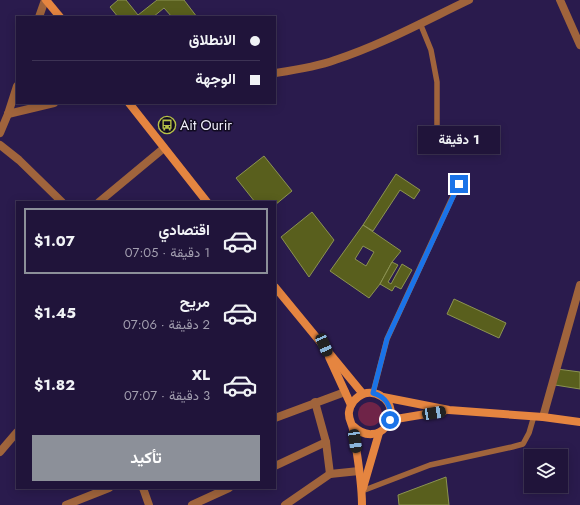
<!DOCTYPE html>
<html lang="ar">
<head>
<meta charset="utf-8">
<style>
  :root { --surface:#20143a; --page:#281d42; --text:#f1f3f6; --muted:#a29eaf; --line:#3d3354; --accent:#8c9099 }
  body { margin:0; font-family:Jost,Vazirmatn,sans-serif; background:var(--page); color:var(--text); direction:rtl; height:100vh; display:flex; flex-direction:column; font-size:15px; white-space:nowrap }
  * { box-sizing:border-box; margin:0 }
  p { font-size:13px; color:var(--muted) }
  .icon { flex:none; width:22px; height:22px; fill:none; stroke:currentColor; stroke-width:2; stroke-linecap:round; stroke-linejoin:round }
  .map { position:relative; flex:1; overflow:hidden; direction:ltr }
  .sheet { position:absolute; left:16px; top:201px; width:260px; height:288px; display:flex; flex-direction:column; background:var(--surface); border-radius:0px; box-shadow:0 2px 10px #0003,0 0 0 1px var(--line); direction:rtl }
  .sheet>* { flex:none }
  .hud { position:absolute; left:16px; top:16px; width:260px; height:88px; border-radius:0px; box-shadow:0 2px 10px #0003,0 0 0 1px var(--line); direction:rtl; display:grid; align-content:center; height:88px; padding:0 16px; background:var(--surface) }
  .fabs { position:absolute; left:524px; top:449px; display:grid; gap:8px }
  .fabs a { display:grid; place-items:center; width:44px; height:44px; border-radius:0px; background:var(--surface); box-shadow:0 2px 10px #0003,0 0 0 1px var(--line); font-size:20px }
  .end { position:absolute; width:18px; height:18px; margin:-9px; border:5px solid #1a73e8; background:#fff; box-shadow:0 0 0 2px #fff }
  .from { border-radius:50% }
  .bubble { position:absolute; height:28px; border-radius:0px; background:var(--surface); box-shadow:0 2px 10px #0003,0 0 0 1px var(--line); font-size:13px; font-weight:700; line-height:28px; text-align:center; direction:rtl }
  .car { position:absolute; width:12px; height:24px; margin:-12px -6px; border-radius:5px; box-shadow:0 0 3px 1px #0007; background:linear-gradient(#222 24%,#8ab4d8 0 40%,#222 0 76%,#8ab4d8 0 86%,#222 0) }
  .hud b { display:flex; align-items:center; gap:14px; height:38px; font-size:15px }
  .hud b+b { border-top:1px solid var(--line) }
  .hud i { width:10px; height:10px; background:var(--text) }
  ul { padding:7px 0 0; list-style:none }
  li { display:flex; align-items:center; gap:12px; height:66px; margin:0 8px 6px; padding:0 8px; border:2px solid transparent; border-radius:0px }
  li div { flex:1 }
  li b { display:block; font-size:15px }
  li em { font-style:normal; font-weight:700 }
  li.selected { border-color:var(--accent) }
  li>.icon { width:36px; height:36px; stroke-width:1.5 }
  .primary-button { display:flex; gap:8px; margin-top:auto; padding:8px 16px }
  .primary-button a { flex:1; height:46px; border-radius:0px; background:var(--accent); color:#fff; font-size:16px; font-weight:700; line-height:46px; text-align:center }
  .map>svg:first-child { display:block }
</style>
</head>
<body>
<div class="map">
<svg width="580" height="505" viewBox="0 0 580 505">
  <rect width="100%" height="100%" fill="#2a1b4d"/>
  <circle fill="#6f2448" cx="370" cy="414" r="12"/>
  <g fill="#595f1d" stroke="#8c9352" fill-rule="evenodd">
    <polygon points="118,0 126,0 138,15 157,0 184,0 197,17 172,17 164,8 153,17 118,17 110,7"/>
    <polygon points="264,156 292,191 275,205 275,202 255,202 236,178"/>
    <polygon points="396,174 420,190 414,199 400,190 373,231 363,225"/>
    <polygon points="312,212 334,240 309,277 281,237"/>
    <path d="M 363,225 L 401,251 L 392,262 L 380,284 L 369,298 L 330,271 ZM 363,246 L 374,252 L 366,266 L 355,259 Z"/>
    <polygon points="392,262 398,265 388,282 391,284 402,264 412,270 401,289 395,286 392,291 380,284"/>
    <polygon points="454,299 506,323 499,338 447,314"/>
    <polygon points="557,369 580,372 580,389 555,385"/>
    <polygon points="446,477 449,505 399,505 398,495"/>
  </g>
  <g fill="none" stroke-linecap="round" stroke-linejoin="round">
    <g stroke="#a0643c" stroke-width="5.5">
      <polyline points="420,23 431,50 437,82 437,139"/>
      <polyline points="373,393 387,339 459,183"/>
      <polyline points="362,491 430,465 512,447 523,444 529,433 534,416"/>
    </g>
    <g stroke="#a0643c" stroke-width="8">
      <polyline points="560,0 580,45"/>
      <polyline points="39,17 45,0"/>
      <path d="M 275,73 C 295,70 316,67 335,60 C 381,45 425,21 469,0"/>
      <polyline points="8,114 54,103"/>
      <polyline points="0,133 8,114 17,86"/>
      <polyline points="0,145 19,160 62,202"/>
      <polyline points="99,202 164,148"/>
      <polyline points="315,402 326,442 330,474"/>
      <polyline points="543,417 580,285"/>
      <polyline points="275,418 345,392"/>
      <polyline points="0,452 17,432"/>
      <polyline points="275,466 326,442"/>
      <polyline points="143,488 149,505"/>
      <polyline points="66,505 109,488"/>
      <polyline points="192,505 229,488"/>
      <polyline points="285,505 330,474 359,471"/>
    </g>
    <g stroke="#e58540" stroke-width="8">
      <polyline points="46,0 60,17"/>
      <polyline points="129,103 207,202"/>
      <polyline points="275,287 363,394"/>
      <polyline points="329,357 351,405"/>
      <polyline points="383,397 449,410 543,417 580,422"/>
      <polyline points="390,420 444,411"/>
      <path d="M 353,426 C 379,451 406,412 381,396 C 376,393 369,392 363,394 C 356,397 350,404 349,412 C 348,419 352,423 353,429 C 357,454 362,480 362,505"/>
      <polyline points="363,488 379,433"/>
    </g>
  </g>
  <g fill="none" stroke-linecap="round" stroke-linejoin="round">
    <path stroke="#1a73e8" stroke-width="5" d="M 390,420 C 392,407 386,397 373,393 L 387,339 L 459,184"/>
  </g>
  <defs>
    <symbol id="bus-ring" viewBox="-11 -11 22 22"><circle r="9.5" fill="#110b21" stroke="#b7c148" stroke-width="1.5"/><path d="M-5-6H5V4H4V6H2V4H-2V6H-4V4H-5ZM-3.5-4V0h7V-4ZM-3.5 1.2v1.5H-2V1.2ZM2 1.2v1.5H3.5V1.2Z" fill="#b7c148"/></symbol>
  </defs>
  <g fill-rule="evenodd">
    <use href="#bus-ring" x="157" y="115" width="20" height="20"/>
  </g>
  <g text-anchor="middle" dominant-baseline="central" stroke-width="3" stroke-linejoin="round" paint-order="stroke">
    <g font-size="14" fill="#f3f0fd" stroke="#110b21" text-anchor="start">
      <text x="180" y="125">Ait Ourir</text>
    </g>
  </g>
</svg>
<div class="fabs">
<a><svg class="icon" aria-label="layers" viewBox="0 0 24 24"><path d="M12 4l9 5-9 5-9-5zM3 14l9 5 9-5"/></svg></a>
</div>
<i class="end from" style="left:390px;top:420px"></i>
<i class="end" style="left:459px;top:184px"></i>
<div class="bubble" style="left:418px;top:126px;width:82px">1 دقيقة</div>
<i class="car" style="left:324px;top:345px;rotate:156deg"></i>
<i class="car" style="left:434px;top:413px;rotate:81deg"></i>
<i class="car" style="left:355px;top:441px;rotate:172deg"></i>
<div class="hud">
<b><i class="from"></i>الانطلاق</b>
<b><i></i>الوجهة</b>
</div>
<section class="sheet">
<ul>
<li class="selected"><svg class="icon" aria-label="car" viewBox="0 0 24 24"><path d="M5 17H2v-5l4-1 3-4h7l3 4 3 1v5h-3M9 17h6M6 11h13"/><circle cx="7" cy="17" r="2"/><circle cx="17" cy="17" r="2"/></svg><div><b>اقتصادي</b><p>1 دقيقة · 07:05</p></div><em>$1.07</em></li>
<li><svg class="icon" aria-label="car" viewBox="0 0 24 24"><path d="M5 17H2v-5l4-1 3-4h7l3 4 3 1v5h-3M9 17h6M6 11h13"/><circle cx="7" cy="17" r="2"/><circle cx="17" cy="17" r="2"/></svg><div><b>مريح</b><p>2 دقيقة · 07:06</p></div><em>$1.45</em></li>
<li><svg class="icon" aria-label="car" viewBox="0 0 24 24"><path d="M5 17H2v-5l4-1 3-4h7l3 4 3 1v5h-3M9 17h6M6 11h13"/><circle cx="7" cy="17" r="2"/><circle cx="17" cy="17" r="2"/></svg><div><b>XL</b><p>3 دقيقة · 07:07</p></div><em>$1.82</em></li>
</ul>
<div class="primary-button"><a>تأكيد</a></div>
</section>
</div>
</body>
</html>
